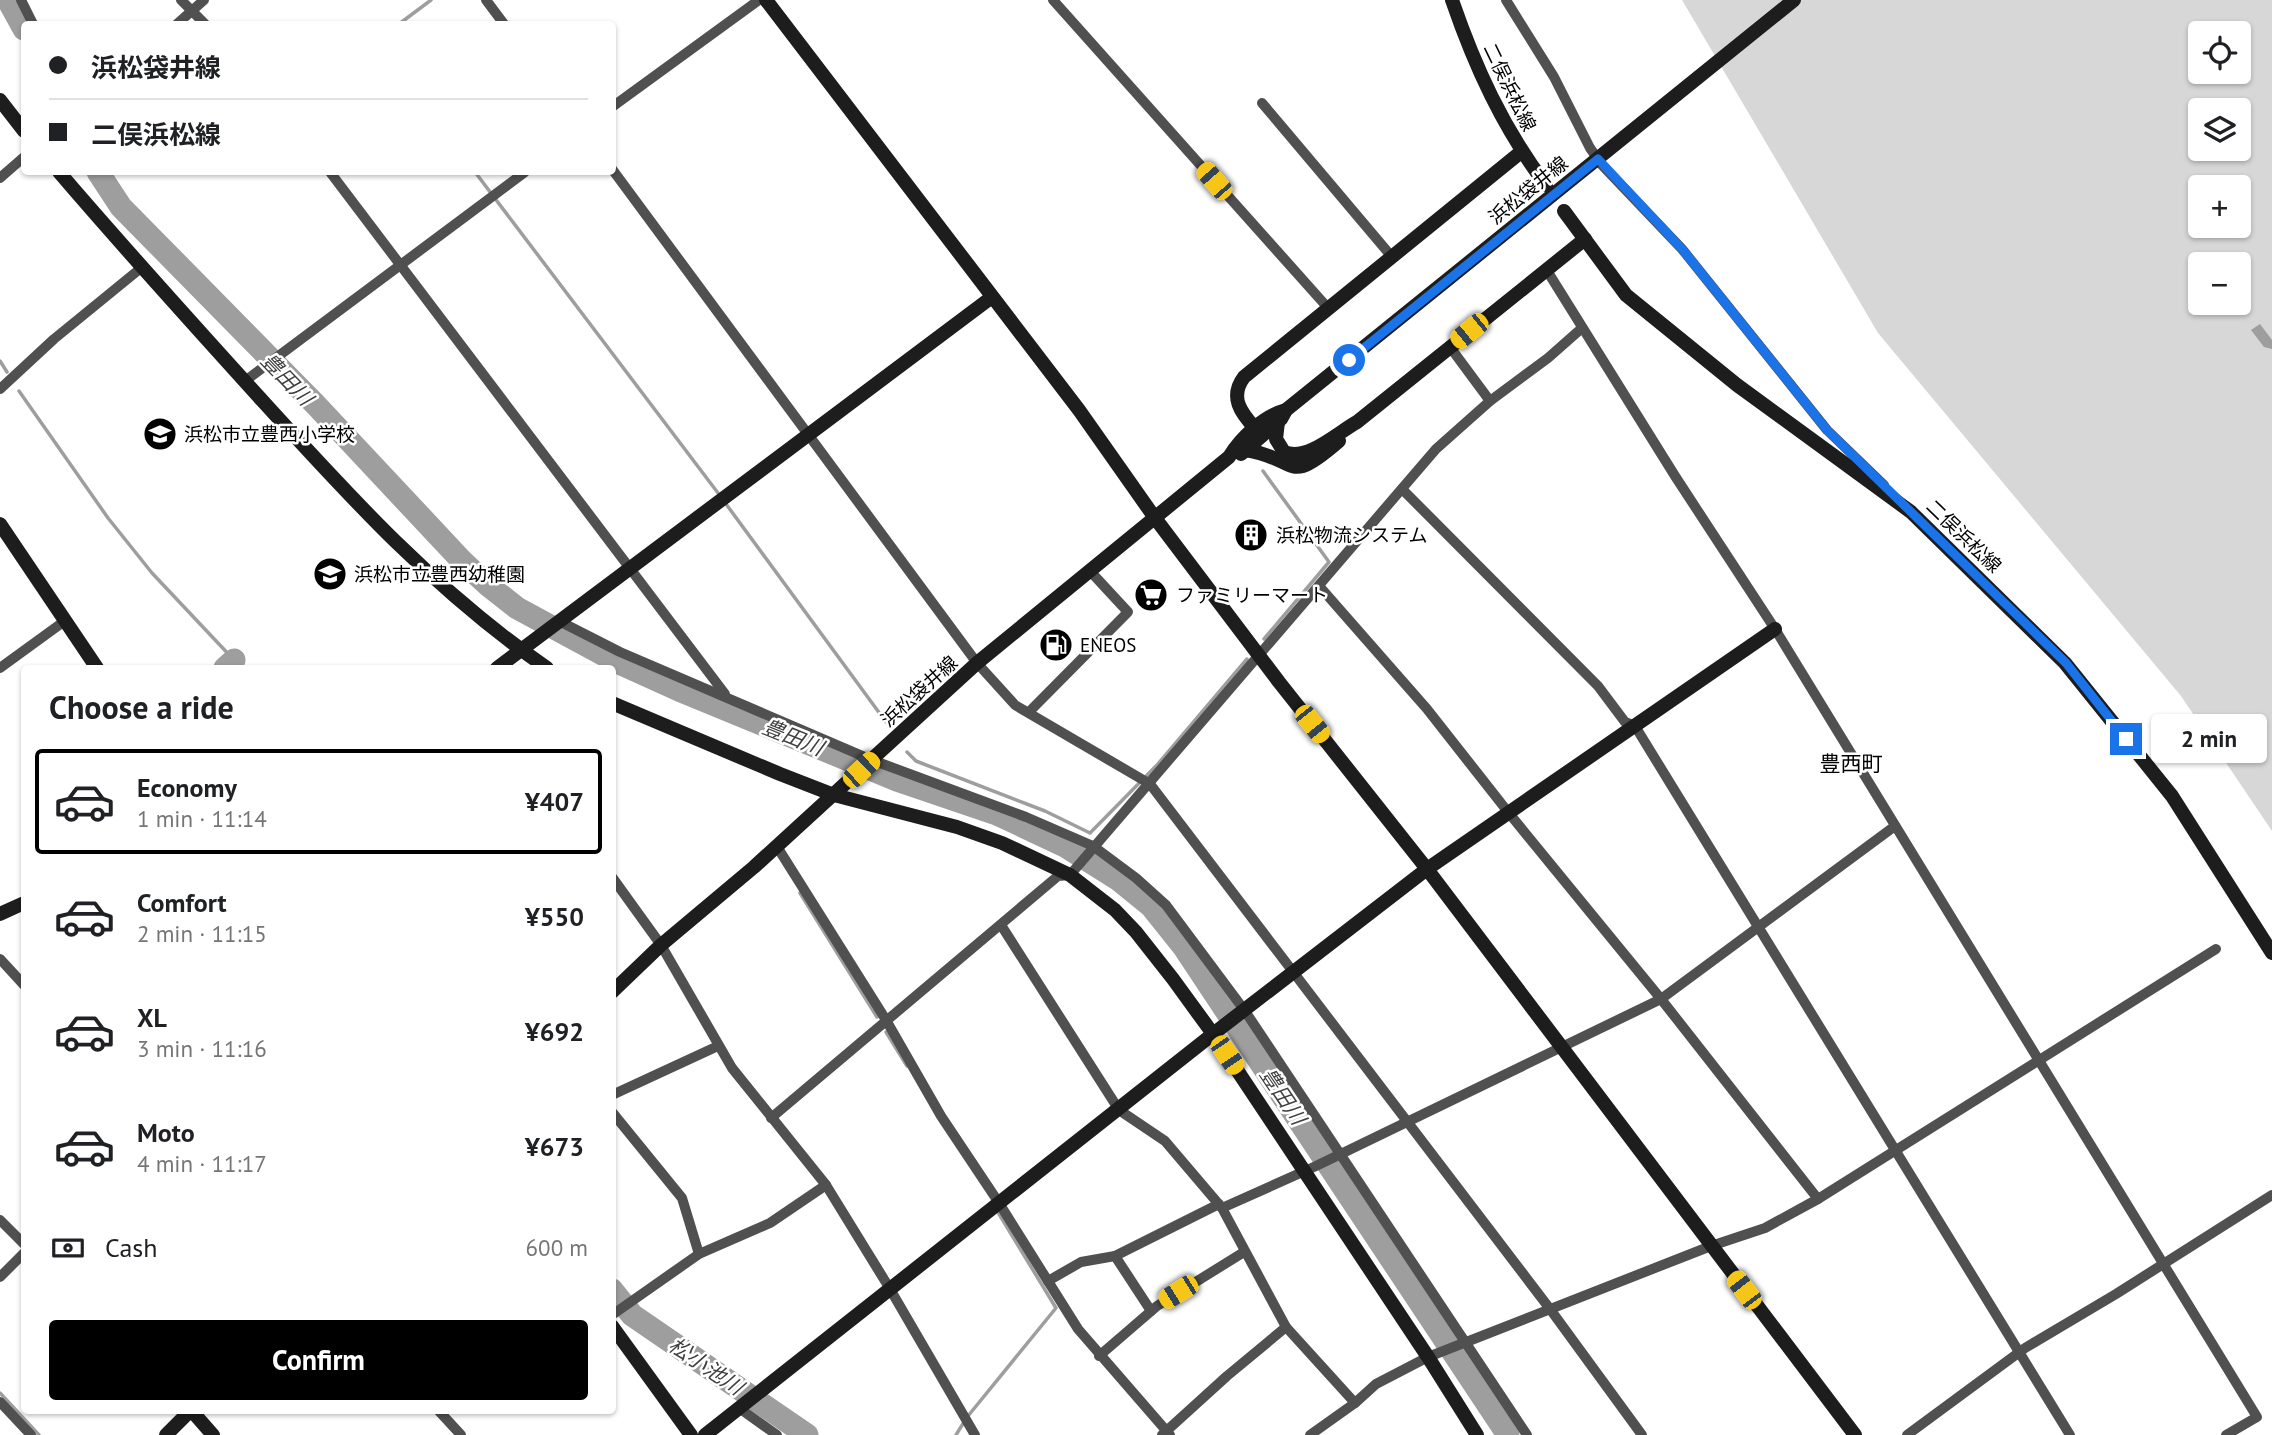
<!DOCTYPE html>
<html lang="en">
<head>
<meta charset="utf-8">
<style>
  :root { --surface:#fff; --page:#f2f2f2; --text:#202124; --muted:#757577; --line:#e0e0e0; --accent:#000 }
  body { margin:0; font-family:"PT Sans","Noto Sans JP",sans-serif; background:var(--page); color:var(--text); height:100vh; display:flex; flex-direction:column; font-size:26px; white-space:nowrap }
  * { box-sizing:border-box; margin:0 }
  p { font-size:23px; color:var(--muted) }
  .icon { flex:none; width:38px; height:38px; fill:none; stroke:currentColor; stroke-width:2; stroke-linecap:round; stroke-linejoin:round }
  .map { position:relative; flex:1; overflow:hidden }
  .side { position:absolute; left:21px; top:665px; width:595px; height:749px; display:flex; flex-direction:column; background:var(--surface); border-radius:7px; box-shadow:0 2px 5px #0004 }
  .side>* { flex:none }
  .hud { position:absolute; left:21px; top:21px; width:595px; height:154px; border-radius:7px; box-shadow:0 2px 5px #0004; display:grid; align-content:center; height:154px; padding:0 28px; background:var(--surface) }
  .controls { position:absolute; left:2188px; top:21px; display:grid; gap:14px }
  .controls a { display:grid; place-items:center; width:63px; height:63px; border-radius:7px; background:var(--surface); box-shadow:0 2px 5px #0004; font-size:35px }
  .end { position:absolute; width:32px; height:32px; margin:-16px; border:9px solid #1a73e8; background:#fff; box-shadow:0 0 0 4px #fff }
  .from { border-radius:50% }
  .bubble { position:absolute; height:49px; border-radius:7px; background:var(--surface); box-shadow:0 2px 5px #0004; font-size:23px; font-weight:700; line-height:49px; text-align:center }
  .car { position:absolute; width:21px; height:42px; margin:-21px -10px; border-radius:9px; box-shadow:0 0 5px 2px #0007; background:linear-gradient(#f5c518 24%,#345 0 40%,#f5c518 0 76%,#345 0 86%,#f5c518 0) }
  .hud b { display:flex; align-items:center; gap:24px; height:66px; font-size:26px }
  .hud b+b { border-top:2px solid var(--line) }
  .hud i { width:18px; height:18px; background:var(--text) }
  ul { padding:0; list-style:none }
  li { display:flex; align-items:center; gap:21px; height:105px; margin:0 14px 10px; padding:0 14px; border:4px solid transparent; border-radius:7px }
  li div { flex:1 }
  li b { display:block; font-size:26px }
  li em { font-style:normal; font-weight:700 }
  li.on { border-color:var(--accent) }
  li>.icon { width:63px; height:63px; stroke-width:1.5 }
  h2 { padding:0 28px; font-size:32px; line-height:84px }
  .pay { display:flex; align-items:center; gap:18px; height:77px; padding:0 28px; font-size:26px }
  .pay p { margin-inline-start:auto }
  .button { display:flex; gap:14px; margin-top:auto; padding:14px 28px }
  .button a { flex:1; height:80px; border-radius:7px; background:var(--accent); color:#fff; font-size:28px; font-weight:700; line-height:80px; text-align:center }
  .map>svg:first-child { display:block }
</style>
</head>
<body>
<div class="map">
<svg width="2272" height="1435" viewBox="0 0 2272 1435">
  <rect width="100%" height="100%" fill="#fff"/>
  <path fill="#d7d7d7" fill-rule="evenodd" d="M 1682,0 L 2272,0 L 2272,831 L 2181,696 L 1878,333 ZM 2200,33 L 2238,33 L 2238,72 L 2200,72 ZM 2200,110 L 2238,110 L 2238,149 L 2200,149 ZM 2200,187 L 2238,187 L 2238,226 L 2200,226 ZM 2200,264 L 2238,264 L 2238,303 L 2200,303 Z"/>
  <polygon fill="#9e9e9e" points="2260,324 2272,340 2272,349 2264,347 2251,330"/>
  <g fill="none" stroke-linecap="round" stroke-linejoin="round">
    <g stroke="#9e9e9e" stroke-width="3.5">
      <polyline points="399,24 431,0"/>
      <polyline points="475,172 718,493"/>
      <polyline points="0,361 7,372"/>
      <polyline points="19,391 108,518 152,573 234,660"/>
      <polyline points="1263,471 1329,562 1264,639"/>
      <polyline points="726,504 886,722"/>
      <polyline points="907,752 916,761 1045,811 1090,833 1158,764 1247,659"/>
      <polyline points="800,893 877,1017"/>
      <polyline points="886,1032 907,1066"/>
      <polyline points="0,1393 39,1435"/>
      <polyline points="968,1416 1056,1308 996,1209"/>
      <polyline points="956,1435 964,1422"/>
    </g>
    <g stroke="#9e9e9e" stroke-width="23">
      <polyline points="8,0 24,29"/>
      <polyline points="98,172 121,207 315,404 463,562 489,586 517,608 617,662 679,690 897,780 997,814 1065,846 1119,880 1151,906 1183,946 1508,1435"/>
      <polyline points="225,668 234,660"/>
      <polyline points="612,1290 632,1315 807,1435"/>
    </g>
    <g stroke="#505050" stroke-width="10">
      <polyline points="21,0 33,24"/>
      <polyline points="181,0 205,24"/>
      <polyline points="486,0 504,24"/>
      <polyline points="1053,0 1328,308"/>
      <polyline points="1506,0 1554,77 1590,148 1602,165 1682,249 1827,430 1884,485"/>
      <polyline points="177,24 204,0"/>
      <polyline points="1262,103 1392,257"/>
      <polyline points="612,107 759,0"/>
      <polyline points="612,169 977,663 1015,705 1150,784 1550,1309 1642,1435"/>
      <polyline points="330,172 725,694"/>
      <polyline points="0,178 24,157"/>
      <polyline points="1546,269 1675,476 1775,629 2257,1417 2226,1435"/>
      <polyline points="1450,347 1490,401"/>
      <polyline points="245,381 525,172"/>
      <polyline points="0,389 54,339 141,268"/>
      <polyline points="1402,489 1598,686 1625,722 1635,726 2070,1435"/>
      <polyline points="1320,587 1427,709 1508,812 1661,999 1818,1199"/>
      <polyline points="559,621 620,652 872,760 1026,817 1093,846 1136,878 1166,905 1245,1011 1527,1435"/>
      <polyline points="0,668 66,620"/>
      <polyline points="1029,712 1128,612 1090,571"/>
      <polyline points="776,845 886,1020 941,1116 999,1203 1078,1329 1170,1435"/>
      <polyline points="612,877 661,945 732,1068 826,1185 890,1289 975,1435"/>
      <polyline points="1001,925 1119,1110 1165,1141 1222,1208 1286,1327 1355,1403"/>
      <polyline points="0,959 24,985"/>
      <polyline points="612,1095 718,1046"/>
      <polyline points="612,1112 682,1198 699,1254"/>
      <polyline points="771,1118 1058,876 1070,875 1436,449 1490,401 1548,358 1582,328"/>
      <polyline points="1222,1208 1316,1166 1661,999 1895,826"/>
      <polyline points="0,1220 24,1244"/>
      <polyline points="1115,1256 1151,1311"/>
      <polyline points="0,1277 24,1253"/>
      <polyline points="1048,1281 1081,1262 1115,1256 1219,1204"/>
      <polyline points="612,1315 699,1254 770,1223 826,1185"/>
      <polyline points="1099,1356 1157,1306 1244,1252"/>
      <polyline points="0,1402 31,1435"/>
      <polyline points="739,1408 777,1435"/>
      <polyline points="438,1410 461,1435"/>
      <polyline points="1162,1435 1227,1376 1286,1327"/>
      <polyline points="1310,1435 1355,1403 1376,1384 1428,1357 1711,1246 1765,1228 1818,1199 2216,949"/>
      <polyline points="1907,1435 2025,1348 2116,1294 2272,1195"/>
    </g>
    <g stroke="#1d1d1d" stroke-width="14">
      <polyline points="766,0 1079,410 1155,518 1279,682 1427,869 1855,1435"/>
      <path d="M 1452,0 C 1475,67 1503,128 1546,185"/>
      <polyline points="0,100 24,131"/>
      <path d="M 59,172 C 124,248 191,322 259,397 C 350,497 435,591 547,668"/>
      <polyline points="1564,211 1626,295 1737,385 1911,512 2065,663 2172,796 2272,953"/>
      <path d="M 1278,422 L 1276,439 L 1284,452 C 1307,462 1337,433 1357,422 L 1585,239"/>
      <path d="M 1255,428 C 1241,413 1229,397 1244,377 L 1521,152"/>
      <path d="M 1245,450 C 1300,458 1285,488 1339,441"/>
      <polyline points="1241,454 1281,419 1286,410 1794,0"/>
      <polyline points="0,524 97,668"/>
      <polyline points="497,668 992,297"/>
      <polyline points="612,703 780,774 834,795 957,827 1002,843 1070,875 1115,910 1136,932 1173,979 1213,1034 1428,1357 1477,1435"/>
      <polyline points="0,914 24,903"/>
      <path d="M 612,992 L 661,945 L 754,867 L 977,663 L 1229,457 C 1241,437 1264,416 1286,410"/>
      <polyline points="612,1326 691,1435"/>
      <polyline points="191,1410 213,1435"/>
      <polyline points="166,1435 191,1410"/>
      <polyline points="705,1435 1213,1034 1427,869 1775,629"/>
    </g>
  </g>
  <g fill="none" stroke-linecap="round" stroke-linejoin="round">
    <polyline stroke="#1a73e8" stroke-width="9" points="1349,360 1598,159 1682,249 1827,430 2066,663 2126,739"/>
  </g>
  <defs>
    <symbol id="school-disc" viewBox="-11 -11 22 22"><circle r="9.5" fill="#000" stroke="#fff"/><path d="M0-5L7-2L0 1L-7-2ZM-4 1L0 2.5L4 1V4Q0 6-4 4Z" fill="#fff"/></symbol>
    <symbol id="building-disc" viewBox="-11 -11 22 22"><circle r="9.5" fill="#000" stroke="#fff"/><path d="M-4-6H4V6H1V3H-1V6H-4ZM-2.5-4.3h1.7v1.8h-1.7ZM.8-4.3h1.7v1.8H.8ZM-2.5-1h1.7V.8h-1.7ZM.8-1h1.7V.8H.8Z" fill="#fff"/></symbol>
    <symbol id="supermarket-disc" viewBox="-11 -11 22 22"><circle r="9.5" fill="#000" stroke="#fff"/><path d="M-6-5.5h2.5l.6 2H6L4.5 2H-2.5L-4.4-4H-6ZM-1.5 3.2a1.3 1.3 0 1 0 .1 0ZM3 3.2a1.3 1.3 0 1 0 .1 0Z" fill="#fff"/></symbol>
    <symbol id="fuel-disc" viewBox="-11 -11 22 22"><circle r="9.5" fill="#000" stroke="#fff"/><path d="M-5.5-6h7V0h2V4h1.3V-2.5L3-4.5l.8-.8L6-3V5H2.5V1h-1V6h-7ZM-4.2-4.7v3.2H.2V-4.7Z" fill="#fff"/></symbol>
  </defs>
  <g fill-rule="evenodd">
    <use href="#school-disc" x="141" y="415" width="38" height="38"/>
    <use href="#building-disc" x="1232" y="516" width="38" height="38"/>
    <use href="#school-disc" x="311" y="555" width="38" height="38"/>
    <use href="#supermarket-disc" x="1132" y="576" width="38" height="38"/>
    <use href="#fuel-disc" x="1037" y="626" width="38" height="38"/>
  </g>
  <g text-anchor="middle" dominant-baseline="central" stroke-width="5" stroke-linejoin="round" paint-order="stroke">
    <g font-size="19" fill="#000" stroke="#fff">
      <text transform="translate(1510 87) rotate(64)">二俣浜松線</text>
      <text transform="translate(1528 190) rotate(-39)">浜松袋井線</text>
      <text transform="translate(1964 536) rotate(44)">二俣浜松線</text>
      <text transform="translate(919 691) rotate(-42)">浜松袋井線</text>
    </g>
    <g font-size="19" fill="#000" stroke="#fff" text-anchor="start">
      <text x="184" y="434">浜松市立豊西小学校</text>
      <text x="1276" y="535">浜松物流システム</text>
      <text x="354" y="574">浜松市立豊西幼稚園</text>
      <text x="1176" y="595">ファミリーマート</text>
      <text x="1080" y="645">ENEOS</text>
    </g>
    <g font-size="21" font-style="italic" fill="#3f3f3f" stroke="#fff">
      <text transform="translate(287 379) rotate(46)">豊田川</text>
      <text transform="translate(793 737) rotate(22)">豊田川</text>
      <text transform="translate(1283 1096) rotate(56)">豊田川</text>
      <text transform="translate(706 1366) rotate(34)">松小池川</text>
    </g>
    <g font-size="21" fill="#000" stroke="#fff">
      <text x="1851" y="763">豊西町</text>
    </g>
  </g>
</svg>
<div class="controls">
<a><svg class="icon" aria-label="locate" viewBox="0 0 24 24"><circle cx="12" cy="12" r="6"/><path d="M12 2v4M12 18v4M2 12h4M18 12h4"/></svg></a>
<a><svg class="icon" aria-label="layers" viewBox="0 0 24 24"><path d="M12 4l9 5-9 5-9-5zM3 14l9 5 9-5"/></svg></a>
<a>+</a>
<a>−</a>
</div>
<i class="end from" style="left:1349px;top:360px"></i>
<i class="end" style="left:2126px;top:739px"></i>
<div class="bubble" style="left:2151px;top:714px;width:116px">2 min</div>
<i class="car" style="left:1214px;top:181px;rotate:319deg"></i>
<i class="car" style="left:1469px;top:331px;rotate:231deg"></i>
<i class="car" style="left:1312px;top:724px;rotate:141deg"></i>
<i class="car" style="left:861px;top:770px;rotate:47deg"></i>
<i class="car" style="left:1227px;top:1055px;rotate:146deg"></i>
<i class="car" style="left:1744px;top:1290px;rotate:323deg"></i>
<i class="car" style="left:1178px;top:1292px;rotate:238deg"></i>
<div class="hud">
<b><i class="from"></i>浜松袋井線</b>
<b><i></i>二俣浜松線</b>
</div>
<section class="side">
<h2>Choose a ride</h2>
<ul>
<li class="on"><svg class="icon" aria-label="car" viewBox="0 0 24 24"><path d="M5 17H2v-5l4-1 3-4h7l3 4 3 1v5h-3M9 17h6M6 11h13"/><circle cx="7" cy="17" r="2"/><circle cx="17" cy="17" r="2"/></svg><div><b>Economy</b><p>1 min · 11:14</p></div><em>¥407</em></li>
<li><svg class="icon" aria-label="car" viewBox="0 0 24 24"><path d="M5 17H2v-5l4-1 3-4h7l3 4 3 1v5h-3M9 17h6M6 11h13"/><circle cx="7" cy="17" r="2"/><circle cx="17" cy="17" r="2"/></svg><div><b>Comfort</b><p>2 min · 11:15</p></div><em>¥550</em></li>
<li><svg class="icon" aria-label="car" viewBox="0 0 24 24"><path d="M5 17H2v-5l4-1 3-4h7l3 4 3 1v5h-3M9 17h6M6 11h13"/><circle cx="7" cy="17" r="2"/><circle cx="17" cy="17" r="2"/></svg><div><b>XL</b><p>3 min · 11:16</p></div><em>¥692</em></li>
<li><svg class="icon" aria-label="car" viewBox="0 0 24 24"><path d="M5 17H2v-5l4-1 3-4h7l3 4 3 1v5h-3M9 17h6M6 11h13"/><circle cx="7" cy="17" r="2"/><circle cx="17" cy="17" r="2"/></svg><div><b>Moto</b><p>4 min · 11:17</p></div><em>¥673</em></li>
</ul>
<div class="pay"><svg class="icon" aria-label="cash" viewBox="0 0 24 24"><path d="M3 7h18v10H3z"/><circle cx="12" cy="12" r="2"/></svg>Cash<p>600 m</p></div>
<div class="button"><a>Confirm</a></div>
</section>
</div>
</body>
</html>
